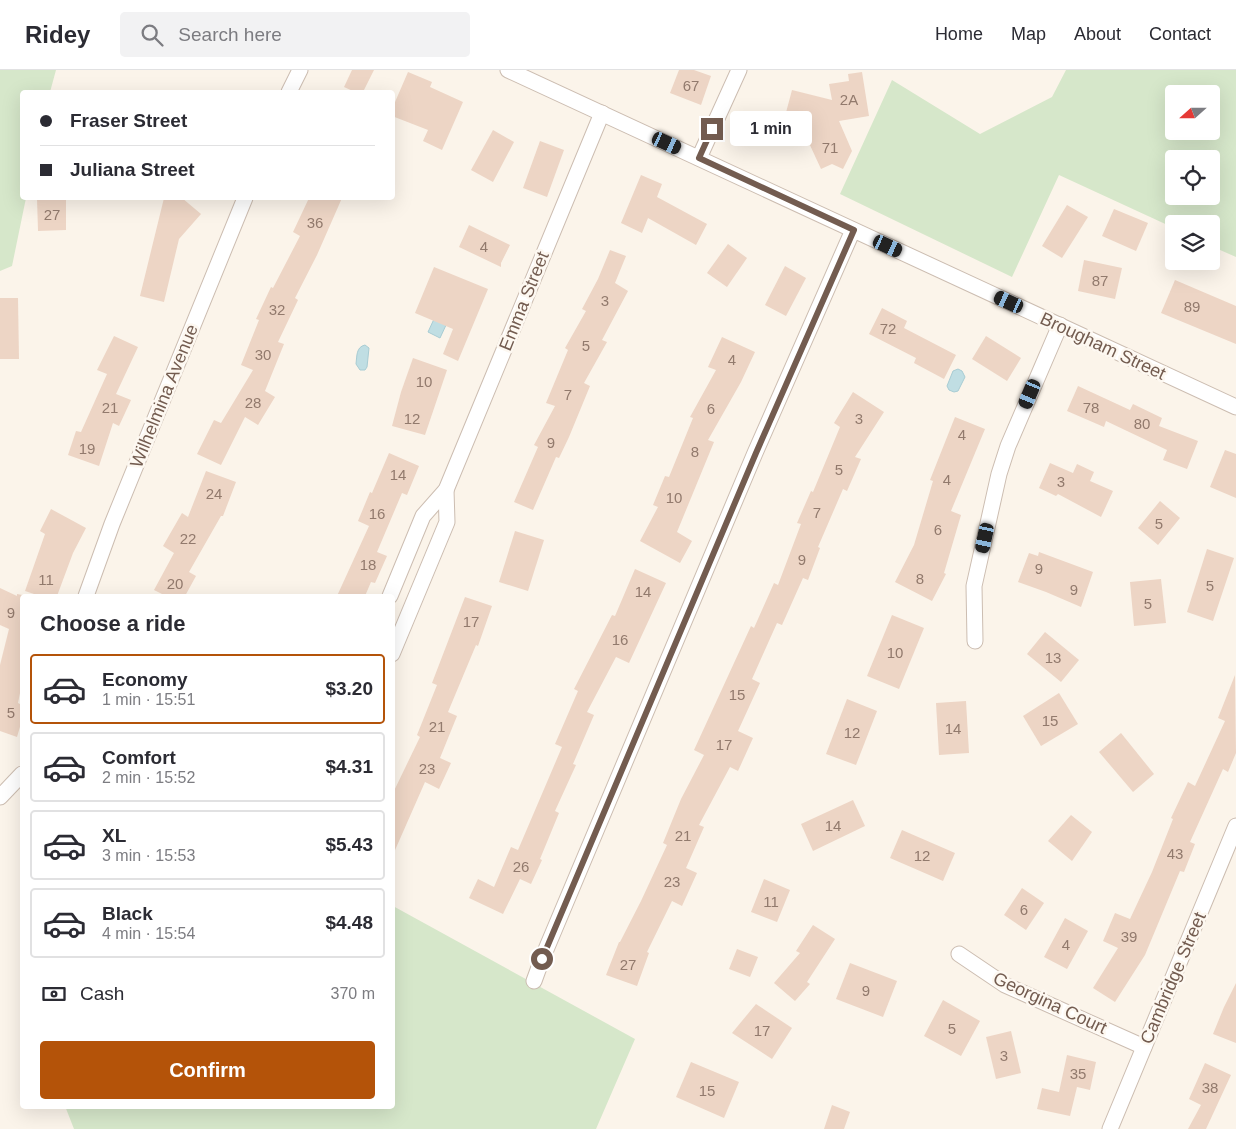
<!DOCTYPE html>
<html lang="en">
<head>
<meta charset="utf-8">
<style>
  :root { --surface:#fff; --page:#f2f2f3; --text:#2b2b33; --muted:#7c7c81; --line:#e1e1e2; --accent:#b45309 }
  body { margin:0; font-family:Arial,sans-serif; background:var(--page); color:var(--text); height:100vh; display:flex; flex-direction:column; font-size:19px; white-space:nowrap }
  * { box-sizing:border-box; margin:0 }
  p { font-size:16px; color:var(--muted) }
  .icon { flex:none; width:28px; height:28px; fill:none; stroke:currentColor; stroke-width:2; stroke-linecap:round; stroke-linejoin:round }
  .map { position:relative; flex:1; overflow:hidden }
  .drawer { position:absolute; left:20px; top:524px; width:375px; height:515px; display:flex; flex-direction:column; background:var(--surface); border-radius:5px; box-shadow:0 5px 20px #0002 }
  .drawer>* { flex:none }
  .guide { position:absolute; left:20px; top:20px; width:375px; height:110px; border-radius:5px; box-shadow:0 5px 20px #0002; display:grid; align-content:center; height:110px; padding:0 20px; background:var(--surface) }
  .needle { width:32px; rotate:249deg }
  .tools { position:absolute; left:1165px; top:15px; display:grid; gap:10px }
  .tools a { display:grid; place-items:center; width:55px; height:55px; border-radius:5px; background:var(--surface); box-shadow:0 5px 20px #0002; font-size:25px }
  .end { position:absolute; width:22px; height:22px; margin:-11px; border:6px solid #735c50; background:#fff; box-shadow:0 0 0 2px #fff }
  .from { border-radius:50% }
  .bubble { position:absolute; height:35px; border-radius:5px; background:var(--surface); box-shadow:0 5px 20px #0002; font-size:16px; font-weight:600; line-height:35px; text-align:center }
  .car { position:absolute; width:15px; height:30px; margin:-15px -8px; border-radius:6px; box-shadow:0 0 4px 1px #0007; background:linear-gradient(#222 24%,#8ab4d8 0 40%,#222 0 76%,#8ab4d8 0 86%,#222 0) }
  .guide b { display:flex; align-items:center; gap:18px; height:48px; font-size:19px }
  .guide b+b { border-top:1px solid var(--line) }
  .guide i { width:12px; height:12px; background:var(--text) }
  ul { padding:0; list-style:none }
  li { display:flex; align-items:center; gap:15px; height:70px; margin:0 10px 8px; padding:0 10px; border:2px solid var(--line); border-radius:5px }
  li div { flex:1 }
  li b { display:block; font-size:19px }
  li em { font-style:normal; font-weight:600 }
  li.current { border-color:var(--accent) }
  li>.icon { width:45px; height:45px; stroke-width:1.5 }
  h2 { padding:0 20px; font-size:22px; line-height:60px }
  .pay { display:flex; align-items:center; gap:12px; height:55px; padding:0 20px; font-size:19px }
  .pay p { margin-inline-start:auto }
  .action { display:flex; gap:10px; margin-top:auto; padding:10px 20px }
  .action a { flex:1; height:58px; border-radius:5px; background:var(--accent); color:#fff; font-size:20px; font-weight:600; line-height:58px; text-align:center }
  header { display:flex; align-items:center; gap:30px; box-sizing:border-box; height:70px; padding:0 25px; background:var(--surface); border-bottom:1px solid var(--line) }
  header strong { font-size:24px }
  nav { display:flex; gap:28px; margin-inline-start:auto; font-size:18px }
  .search { width:350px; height:45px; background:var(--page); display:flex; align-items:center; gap:12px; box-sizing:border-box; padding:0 18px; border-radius:5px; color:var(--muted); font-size:19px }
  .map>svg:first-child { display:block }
</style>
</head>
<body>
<header>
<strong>Ridey</strong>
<div class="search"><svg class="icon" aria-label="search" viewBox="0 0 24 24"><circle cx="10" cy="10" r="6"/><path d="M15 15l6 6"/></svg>Search here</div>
<nav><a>Home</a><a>Map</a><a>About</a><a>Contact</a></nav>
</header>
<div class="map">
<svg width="1236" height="1059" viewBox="0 0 1236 1059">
  <rect width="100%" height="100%" fill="#fbf4ea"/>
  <g fill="#d6e7ca" fill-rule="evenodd">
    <polygon points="0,0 56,0 50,22 22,22 22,128 26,128 12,196 0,201"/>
    <path d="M 1066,0 L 1236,0 L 1236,187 L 1211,176 L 1211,154 L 1174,154 L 1174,158 L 1059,105 L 1012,207 L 840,124 L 892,10 L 980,64 L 1052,27 ZM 1174,24 L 1211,24 L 1211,61 L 1174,61 ZM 1174,89 L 1211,89 L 1211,126 L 1174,126 Z"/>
    <polygon points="393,836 635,969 596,1059 74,1059 65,1036 392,1036"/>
  </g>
  <g fill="#c0dee3" stroke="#a8ccd3">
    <polygon points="441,234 453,240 440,268 428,262"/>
    <path d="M 365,275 L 369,278 L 367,297 L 365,300 L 360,300 L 356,294 C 357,286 356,277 365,275 Z"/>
    <polygon points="958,299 962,301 965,307 958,321 954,322 949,320 947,316 953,301"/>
  </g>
  <g fill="#edd5c5">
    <polygon points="352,0 374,0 363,22 355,22 344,17"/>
    <polygon points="679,0 694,0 711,6 701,35 670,23"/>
    <polygon points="408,2 432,12 430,17 463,32 442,80 423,71 428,60 392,46 392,39"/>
    <polygon points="862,2 869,46 839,51 852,81 843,99 832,94 821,99 809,73 780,65 792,20 832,30 829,14 849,11 848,4"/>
    <polygon points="493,60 514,72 493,112 471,100"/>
    <polygon points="540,71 564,80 547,127 523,118"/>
    <polygon points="641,105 662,114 657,127 707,154 696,175 648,148 642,163 621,153"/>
    <polygon points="37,128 66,128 66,160 38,161"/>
    <polygon points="164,128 182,128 201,144 179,169 164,232 140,226"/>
    <polygon points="309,128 342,128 317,185 295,228 298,230 278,272 284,274 265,321 275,327 258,355 245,347 221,395 197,384 214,350 221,353 253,300 241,295 259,250 256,249 271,217 273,218 300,166 293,162"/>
    <polygon points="1067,135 1088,147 1062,188 1042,176"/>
    <polygon points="1114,139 1148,153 1136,181 1102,166"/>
    <polygon points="469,155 510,175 501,193 501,197 459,177"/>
    <polygon points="728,174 747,188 727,217 707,203"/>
    <polygon points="610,180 626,186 615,213 628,221 602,270 607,272 584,313 590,316 569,367 559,388 556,387 533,440 514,432 538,377 534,375 555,336 546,333 568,280 565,278 586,241 582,239 598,209"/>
    <polygon points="1084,190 1122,198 1115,229 1078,221"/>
    <polygon points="785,196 806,208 786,246 765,235"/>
    <polygon points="434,197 488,219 458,291 443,284 453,259 415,243"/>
    <polygon points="1175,210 1236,236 1236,274 1161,243"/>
    <polygon points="0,228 18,228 19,289 0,289"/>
    <polygon points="882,238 907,251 904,258 956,285 944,309 914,293 916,288 869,264"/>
    <polygon points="114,266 138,277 116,324 131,330 119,356 113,353 99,396 68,385 76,361 81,362 107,304 97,300"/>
    <polygon points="986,266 1021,288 1007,311 972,289"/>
    <polygon points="722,267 755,282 741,312 708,370 714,372 677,462 692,471 680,493 640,471 658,437 653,435 665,406 669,407 693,348 690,347 716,300 708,297"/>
    <polygon points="413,288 447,300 425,365 392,356 401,322"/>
    <polygon points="1078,316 1130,340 1133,334 1162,348 1159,356 1198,371 1187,399 1163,390 1167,380 1106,351 1104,357 1067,341"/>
    <polygon points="853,322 884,342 855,387 861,389 847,421 843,419 818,477 820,478 808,510 803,508 782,555 777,553 752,609 760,613 738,661 753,668 738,701 730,697 699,755 704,757 686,798 697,803 682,836 672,831 647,882 649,883 637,916 606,905 619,872 620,872 641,831 667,775 663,773 681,729 704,685 694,680 751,556 754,558 774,513 778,515 801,454 797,453 811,421 813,422 840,357 834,353"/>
    <polygon points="955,347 985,359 951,441 961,445 944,503 946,504 932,531 895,512 914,475 933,411 930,410"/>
    <polygon points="1225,380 1236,384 1236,428 1210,417"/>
    <polygon points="389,383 419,396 407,425 402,423 377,482 387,486 375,513 371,512 365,526 337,526 369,456 358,451 370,422 372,423"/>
    <polygon points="1050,393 1073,403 1077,394 1094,402 1090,411 1113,421 1101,447 1058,424 1056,426 1039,418"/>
    <polygon points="206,401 236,412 223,446 221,446 189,502 196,506 185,526 166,526 154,520 174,483 163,476 182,443 188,447"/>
    <polygon points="1160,431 1180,448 1158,475 1138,458"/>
    <polygon points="51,439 86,458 73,483 57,526 40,526 25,521 45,464 40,461"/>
    <polygon points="515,461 544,470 528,521 499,512"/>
    <polygon points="1207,479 1234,488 1213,551 1187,542"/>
    <polygon points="1039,482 1093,502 1081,537 1046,522 1018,512 1029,483 1038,486"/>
    <polygon points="635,499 666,513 629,593 616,587 587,642 594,645 573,694 576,695 555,741 559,743 540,789 542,790 531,814 520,809 503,844 469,828 478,809 494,817 511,777 518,780 562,677 555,674 578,621 574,619 612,545 615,546"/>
    <polygon points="1161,509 1166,553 1134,556 1130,512"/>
    <polygon points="0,518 17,526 17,524 22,525 22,613 18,633 22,635 22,650 17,667 0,661 0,595 9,559 0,555"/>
    <polygon points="465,527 492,536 478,576 476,575 448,642 457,646 440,688 451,693 439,719 425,712 392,787 392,725 420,667 417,665 437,615 432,613"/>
    <polygon points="892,545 924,558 899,619 867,606"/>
    <polygon points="1045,562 1079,590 1061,612 1027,584"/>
    <polygon points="1235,605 1236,683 1228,702 1223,699 1190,772 1195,774 1184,802 1180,801 1145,885 1115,932 1093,918 1118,878 1103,871 1115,843 1130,849 1152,802 1173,749 1171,748 1188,712 1195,716 1225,651 1218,648"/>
    <polygon points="1059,623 1078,654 1041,676 1023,646"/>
    <polygon points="847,629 877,641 856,695 826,684"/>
    <polygon points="966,631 969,683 939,685 936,633"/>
    <polygon points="1121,663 1154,704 1133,722 1099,682"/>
    <polygon points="853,730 865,756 813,781 801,754"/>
    <polygon points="1071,745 1092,762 1072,791 1048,771"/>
    <polygon points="902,760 955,783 943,811 890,788"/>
    <polygon points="764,809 790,820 777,852 751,842"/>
    <polygon points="1022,818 1044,833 1026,860 1004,845"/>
    <polygon points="1065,848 1088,861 1067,899 1044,887"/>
    <polygon points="813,855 835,869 807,912 810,914 795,931 774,913 800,883 796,881"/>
    <polygon points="737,879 758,887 750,907 729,899"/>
    <polygon points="850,893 897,911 883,947 836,929"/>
    <polygon points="1236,913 1236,973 1213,964 1224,937"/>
    <polygon points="943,930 980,951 961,986 924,966"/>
    <polygon points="756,934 792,958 772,989 732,963"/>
    <polygon points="1011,961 1021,1003 996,1009 986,967"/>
    <polygon points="1067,985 1096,992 1090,1020 1077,1017 1070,1046 1037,1039 1042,1018 1059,1022"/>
    <polygon points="691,992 739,1012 724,1048 676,1027"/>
    <polygon points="1205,993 1231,1005 1206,1059 1188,1059 1201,1035 1189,1029"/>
    <polygon points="832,1035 850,1042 844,1059 824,1059"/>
  </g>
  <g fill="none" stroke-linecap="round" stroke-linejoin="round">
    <defs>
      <g id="street">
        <polyline points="508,0 1236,337"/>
        <polyline points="289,22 300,0"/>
        <polyline points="699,88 739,0"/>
        <polyline points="86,526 112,454 245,128"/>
        <polyline points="390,526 423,446 446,420 602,43"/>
        <polyline points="975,571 974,516 999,404 1008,376 1060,255"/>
        <polyline points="392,584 447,452 446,420"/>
        <polyline points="0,727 22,704"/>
        <polyline points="959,884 1005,915 1144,977"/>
        <polyline points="534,911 542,889 755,383 853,160"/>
        <polyline points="1110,1059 1236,756"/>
      </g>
    </defs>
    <use href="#street" stroke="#ccbdb1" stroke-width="17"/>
    <use href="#street" stroke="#fff" stroke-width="15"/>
  </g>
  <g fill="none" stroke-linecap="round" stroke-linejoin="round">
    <polyline stroke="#735c50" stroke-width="6" points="542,889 756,383 854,160 699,88 712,59"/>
  </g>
  <g text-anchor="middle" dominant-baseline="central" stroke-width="5" stroke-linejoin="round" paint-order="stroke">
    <g font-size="15" fill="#927a6d">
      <text x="691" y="15">67</text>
      <text x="849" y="29">2A</text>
      <text x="830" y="77">71</text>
      <text x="52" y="144">27</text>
      <text x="315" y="152">36</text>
      <text x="484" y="176">4</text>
      <text x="1100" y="210">87</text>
      <text x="605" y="230">3</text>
      <text x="1192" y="236">89</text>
      <text x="277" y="239">32</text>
      <text x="888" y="258">72</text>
      <text x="586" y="275">5</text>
      <text x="263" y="284">30</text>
      <text x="732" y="289">4</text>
      <text x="424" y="311">10</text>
      <text x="568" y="324">7</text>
      <text x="253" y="332">28</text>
      <text x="110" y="337">21</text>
      <text x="1091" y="337">78</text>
      <text x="711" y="338">6</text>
      <text x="412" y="348">12</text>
      <text x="859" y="348">3</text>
      <text x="1142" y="353">80</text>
      <text x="962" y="364">4</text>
      <text x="551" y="372">9</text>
      <text x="87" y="378">19</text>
      <text x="695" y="381">8</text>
      <text x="839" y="399">5</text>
      <text x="398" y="404">14</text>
      <text x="947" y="409">4</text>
      <text x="1061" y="411">3</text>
      <text x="214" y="423">24</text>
      <text x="674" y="427">10</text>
      <text x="817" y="442">7</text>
      <text x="377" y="443">16</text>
      <text x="1159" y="453">5</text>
      <text x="938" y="459">6</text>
      <text x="188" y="468">22</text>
      <text x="802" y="489">9</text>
      <text x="368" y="494">18</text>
      <text x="1039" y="498">9</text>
      <text x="920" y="508">8</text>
      <text x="46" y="509">11</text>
      <text x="175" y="513">20</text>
      <text x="1210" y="515">5</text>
      <text x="1074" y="519">9</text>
      <text x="643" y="521">14</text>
      <text x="1148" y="533">5</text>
      <text x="11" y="542">9</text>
      <text x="471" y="551">17</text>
      <text x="620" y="569">16</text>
      <text x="895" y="582">10</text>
      <text x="1053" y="587">13</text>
      <text x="737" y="624">15</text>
      <text x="11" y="642">5</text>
      <text x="1050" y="650">15</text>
      <text x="437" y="656">21</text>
      <text x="953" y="658">14</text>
      <text x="852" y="662">12</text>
      <text x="724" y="674">17</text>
      <text x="427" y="698">23</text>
      <text x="833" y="755">14</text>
      <text x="683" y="765">21</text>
      <text x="1175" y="783">43</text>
      <text x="922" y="785">12</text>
      <text x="521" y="796">26</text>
      <text x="672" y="811">23</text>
      <text x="771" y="831">11</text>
      <text x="1024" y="839">6</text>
      <text x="1129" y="866">39</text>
      <text x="1066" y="874">4</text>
      <text x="628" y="894">27</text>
      <text x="866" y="920">9</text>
      <text x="952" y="958">5</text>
      <text x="762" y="960">17</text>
      <text x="1004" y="985">3</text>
      <text x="1078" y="1003">35</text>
      <text x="1210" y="1017">38</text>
      <text x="707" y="1020">15</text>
    </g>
    <g font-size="18" fill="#735c50" stroke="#fdf8f1">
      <text transform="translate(524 231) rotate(-68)">Emma Street</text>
      <text transform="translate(1103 276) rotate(25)">Brougham Street</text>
      <text transform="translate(164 326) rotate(-68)">Wilhelmina Avenue</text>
      <text transform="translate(1173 908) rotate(-67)">Cambridge Street</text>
      <text transform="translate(1050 933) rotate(25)">Georgina Court</text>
    </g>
  </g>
</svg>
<div class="tools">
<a><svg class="needle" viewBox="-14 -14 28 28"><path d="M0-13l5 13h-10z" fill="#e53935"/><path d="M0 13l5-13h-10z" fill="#7c7c81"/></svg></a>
<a><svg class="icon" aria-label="locate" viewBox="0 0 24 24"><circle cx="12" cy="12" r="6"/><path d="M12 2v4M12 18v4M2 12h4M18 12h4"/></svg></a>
<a><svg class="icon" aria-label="layers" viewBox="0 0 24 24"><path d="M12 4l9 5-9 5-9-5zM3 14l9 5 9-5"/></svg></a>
</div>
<i class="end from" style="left:542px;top:889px"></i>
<i class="end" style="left:712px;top:59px"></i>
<div class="bubble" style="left:730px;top:41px;width:82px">1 min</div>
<i class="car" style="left:667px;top:73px;rotate:115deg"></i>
<i class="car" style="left:888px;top:176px;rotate:115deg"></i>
<i class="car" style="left:1009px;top:232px;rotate:295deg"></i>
<i class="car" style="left:1030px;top:324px;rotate:203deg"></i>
<i class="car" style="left:985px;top:468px;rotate:192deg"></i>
<div class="guide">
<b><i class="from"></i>Fraser Street</b>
<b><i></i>Juliana Street</b>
</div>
<section class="drawer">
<h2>Choose a ride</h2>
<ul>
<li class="current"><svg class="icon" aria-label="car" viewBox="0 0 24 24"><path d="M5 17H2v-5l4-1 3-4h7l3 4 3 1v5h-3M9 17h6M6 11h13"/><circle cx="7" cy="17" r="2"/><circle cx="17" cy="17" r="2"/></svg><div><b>Economy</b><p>1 min · 15:51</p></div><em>$3.20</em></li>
<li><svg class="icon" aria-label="car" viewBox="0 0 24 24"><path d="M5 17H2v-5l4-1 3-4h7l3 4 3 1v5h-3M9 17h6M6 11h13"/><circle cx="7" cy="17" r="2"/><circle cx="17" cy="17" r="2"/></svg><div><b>Comfort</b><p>2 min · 15:52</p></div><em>$4.31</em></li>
<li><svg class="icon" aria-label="car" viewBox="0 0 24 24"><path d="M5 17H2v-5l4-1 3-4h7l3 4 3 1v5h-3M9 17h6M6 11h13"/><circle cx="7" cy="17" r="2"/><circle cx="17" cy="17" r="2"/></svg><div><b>XL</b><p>3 min · 15:53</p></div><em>$5.43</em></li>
<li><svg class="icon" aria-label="car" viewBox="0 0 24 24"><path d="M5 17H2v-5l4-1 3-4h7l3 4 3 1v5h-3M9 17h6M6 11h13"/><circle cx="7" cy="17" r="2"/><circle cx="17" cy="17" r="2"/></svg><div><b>Black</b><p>4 min · 15:54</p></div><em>$4.48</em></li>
</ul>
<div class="pay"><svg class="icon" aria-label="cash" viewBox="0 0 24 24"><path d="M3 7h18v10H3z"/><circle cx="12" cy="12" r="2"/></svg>Cash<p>370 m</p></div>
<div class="action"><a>Confirm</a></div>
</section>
</div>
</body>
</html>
